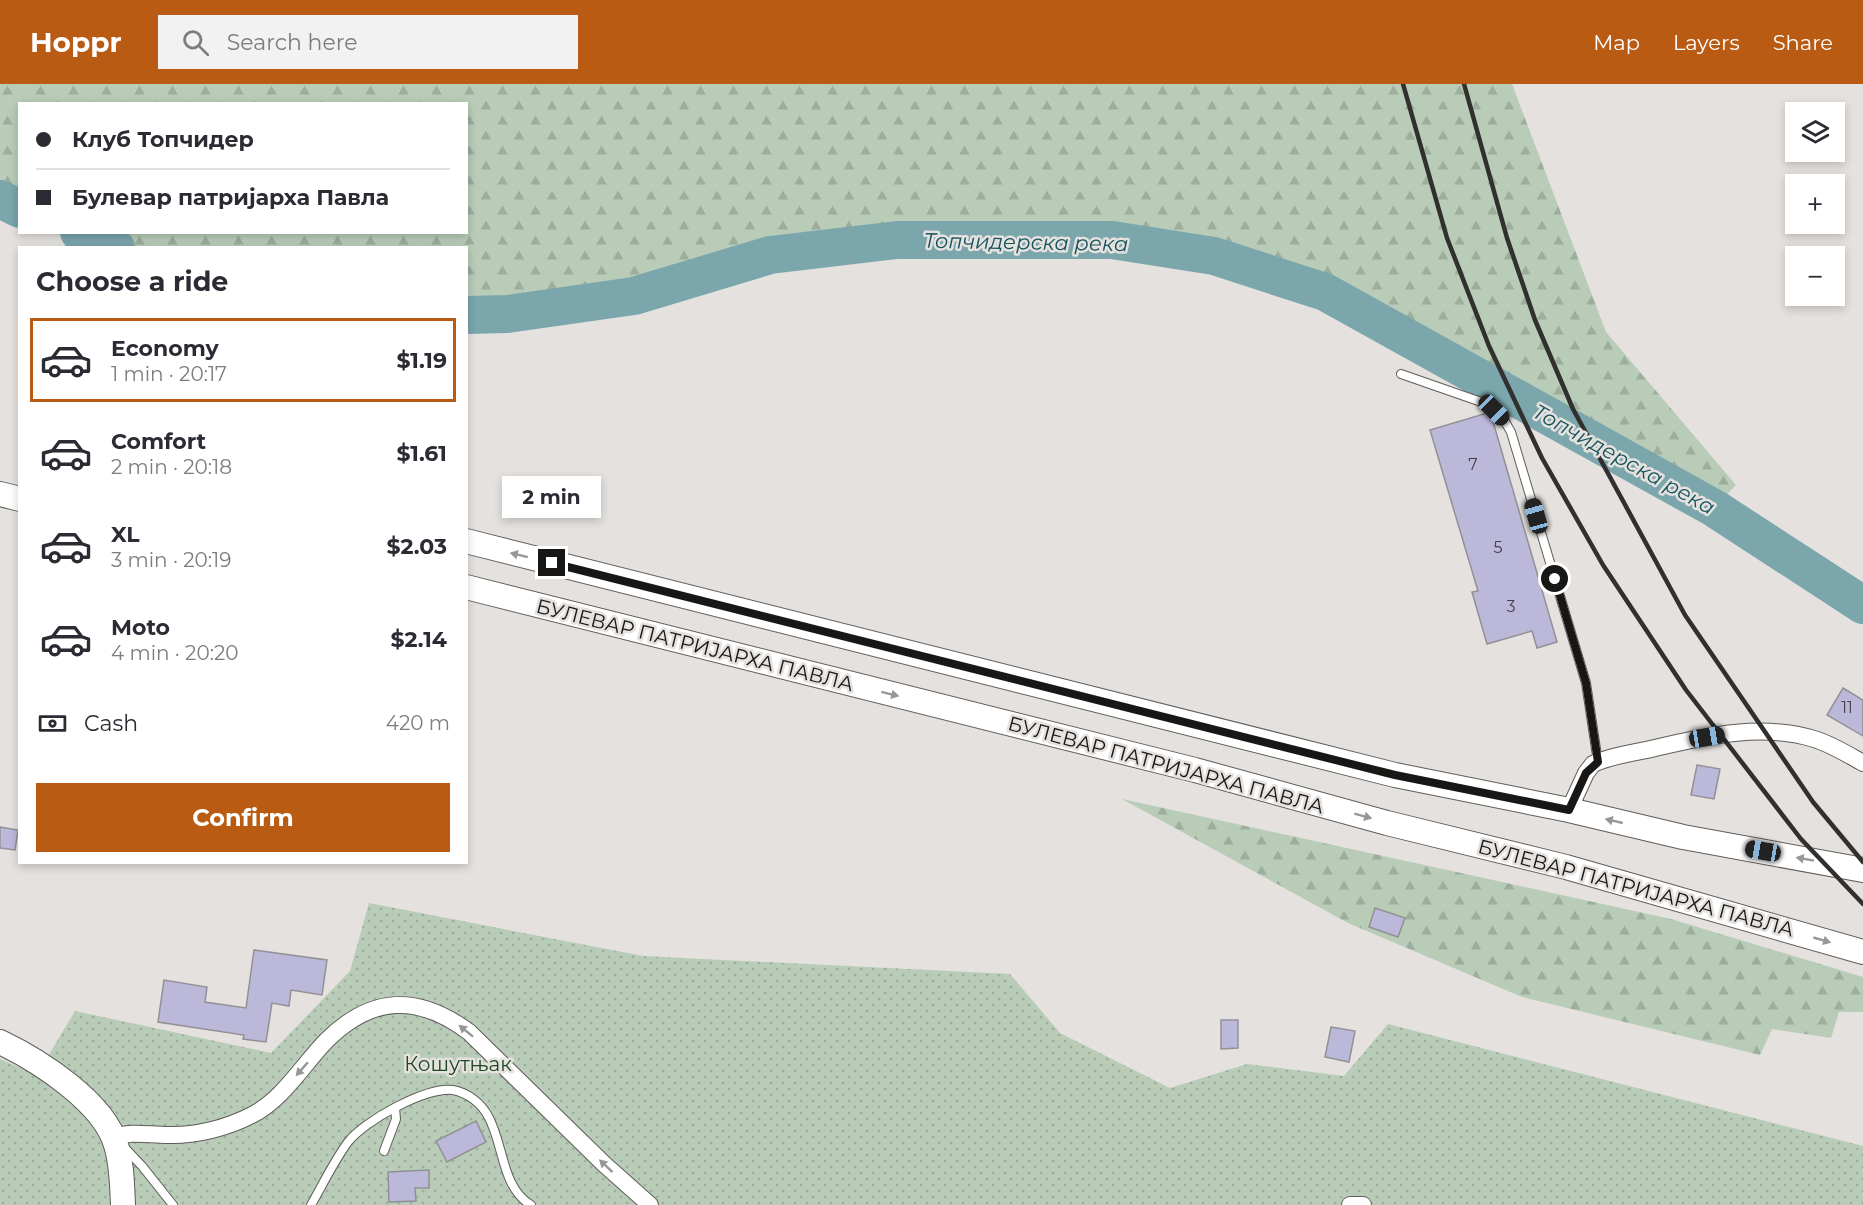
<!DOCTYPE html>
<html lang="en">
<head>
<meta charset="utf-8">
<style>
  :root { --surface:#fff; --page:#f2f2f3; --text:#2b2b33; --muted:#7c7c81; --line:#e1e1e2; --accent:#ba5b14 }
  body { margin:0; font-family:Montserrat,sans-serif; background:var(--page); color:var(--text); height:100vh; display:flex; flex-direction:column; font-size:22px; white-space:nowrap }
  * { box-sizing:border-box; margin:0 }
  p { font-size:20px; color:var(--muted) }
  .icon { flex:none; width:33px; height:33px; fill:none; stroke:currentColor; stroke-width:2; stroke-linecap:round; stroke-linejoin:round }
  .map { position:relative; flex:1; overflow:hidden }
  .details { position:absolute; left:18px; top:162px; width:450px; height:618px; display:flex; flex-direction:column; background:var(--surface); border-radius:0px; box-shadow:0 3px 9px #0003 }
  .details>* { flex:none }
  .guide { position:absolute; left:18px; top:18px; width:450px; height:132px; border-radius:0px; box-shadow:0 3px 9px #0003; display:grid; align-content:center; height:132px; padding:0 18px; background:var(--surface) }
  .buttons { position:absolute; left:1785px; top:18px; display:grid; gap:12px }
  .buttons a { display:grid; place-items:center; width:60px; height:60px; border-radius:0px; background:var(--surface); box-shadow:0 3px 9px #0003; font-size:30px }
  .end { position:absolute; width:27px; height:27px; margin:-14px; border:8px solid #181716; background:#fff; box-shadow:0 0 0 3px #fff }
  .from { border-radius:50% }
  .bubble { position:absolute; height:42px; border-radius:0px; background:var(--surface); box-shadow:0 3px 9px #0003; font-size:20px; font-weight:700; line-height:42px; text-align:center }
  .car { position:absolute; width:18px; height:36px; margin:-18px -9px; border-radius:8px; box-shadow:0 0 4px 2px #0007; background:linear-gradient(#222 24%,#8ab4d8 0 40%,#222 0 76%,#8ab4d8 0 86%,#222 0) }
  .guide b { display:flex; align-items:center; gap:21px; height:57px; font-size:22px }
  .guide b+b { border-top:2px solid var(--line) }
  .guide i { width:15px; height:15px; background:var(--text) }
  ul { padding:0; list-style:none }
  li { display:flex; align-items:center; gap:18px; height:84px; margin:0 12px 9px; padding:0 6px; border:3px solid transparent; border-radius:0px }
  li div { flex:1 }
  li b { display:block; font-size:22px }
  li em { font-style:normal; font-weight:700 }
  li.active { border-color:var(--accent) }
  li>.icon { width:54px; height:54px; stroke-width:1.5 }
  h2 { padding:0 18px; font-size:27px; line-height:72px }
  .pay { display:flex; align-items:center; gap:15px; height:66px; padding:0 18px; font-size:22px }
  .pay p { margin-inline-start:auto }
  .cta { display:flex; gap:12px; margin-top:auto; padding:12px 18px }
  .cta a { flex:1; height:69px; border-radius:0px; background:var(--accent); color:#fff; font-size:24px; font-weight:700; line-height:69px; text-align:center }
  header { display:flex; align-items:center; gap:36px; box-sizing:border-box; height:84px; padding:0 30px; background:var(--accent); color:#fff }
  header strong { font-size:28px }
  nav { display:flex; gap:33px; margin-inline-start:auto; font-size:21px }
  .search { width:420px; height:54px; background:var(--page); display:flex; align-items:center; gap:15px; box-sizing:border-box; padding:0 21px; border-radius:0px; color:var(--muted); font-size:22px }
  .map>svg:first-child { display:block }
</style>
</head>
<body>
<header>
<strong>Hoppr</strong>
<div class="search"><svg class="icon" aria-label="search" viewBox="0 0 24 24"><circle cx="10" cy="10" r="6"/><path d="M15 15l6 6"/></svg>Search here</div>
<nav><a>Map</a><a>Layers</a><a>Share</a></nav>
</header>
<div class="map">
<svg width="1863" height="1121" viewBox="0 0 1863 1121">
  <defs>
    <pattern id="forest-firs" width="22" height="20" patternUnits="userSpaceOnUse" patternTransform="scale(1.5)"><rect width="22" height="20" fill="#b8ccb8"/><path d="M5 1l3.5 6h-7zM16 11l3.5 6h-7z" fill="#9dae9d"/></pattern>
    <pattern id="park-dots" width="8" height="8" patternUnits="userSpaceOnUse" patternTransform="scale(1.5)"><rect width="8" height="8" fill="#b8ccb8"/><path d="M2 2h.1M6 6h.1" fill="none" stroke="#9dae9d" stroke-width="1.8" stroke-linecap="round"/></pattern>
  </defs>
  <rect width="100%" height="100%" fill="#e4e1de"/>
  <g fill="url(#forest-firs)">
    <polygon points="0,0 1512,0 1606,248 1736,401 1714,424 1325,208 1214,172 1112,156 897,156 771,171 634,212 507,230 467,231 466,164 116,163 79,149 466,148 466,20 20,20 19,125 0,115"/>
    <polygon points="1122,715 1671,835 1863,893 1863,928 1839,928 1831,954 1772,945 1760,971 1522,913 1348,839"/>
  </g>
  <polygon fill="url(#park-dots)" points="369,819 643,872 1010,890 1060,949 1170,1004 1247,980 1344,992 1388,940 1863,1062 1863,1121 0,1121 0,975 37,991 75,927 271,969 350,887"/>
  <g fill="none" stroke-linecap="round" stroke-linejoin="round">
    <g stroke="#7aa6ac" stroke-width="38">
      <polyline points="0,115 20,125"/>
      <polyline points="79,148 116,164"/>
      <polyline points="466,231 507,230 634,212 770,171 897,156 1112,156 1214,172 1325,208 1714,424 1863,521"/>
    </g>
  </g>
  <g fill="#bcb8d9" stroke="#919195" stroke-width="1.5">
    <polygon points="1487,329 1492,334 1557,558 1537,564 1532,547 1487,560 1472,508 1478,507 1430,346"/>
    <polygon points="1843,604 1863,616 1863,652 1827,631"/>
    <polygon points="1697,681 1720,685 1714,715 1691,711"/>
    <polygon points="0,743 18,746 15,766 0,764"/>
    <polygon points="1375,824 1405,834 1398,853 1369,843"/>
    <polygon points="254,866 327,876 322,911 291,906 289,922 272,919 266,958 243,955 244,951 158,938 164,896 207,903 205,918 246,924"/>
    <polygon points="1221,936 1238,936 1238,964 1221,965"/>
    <polygon points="1331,943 1355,947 1349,978 1325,973"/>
    <polygon points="476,1037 486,1058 447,1078 436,1057"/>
    <polygon points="429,1086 429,1104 415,1104 416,1117 389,1118 388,1088"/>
  </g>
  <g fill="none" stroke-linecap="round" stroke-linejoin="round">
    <defs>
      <g id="lane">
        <polyline points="1401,290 1487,320 1504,336 1511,348 1586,599 1598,678"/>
        <polyline points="122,1061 142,1082 173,1121"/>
        <polyline points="384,1067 396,1035 395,1024"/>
        <path d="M 311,1121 C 323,1100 334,1077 348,1058 C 364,1037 427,1002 453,1006 C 468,1009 481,1019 488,1032 C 504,1060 501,1103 531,1121"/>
      </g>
      <g id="street">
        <path d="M 1569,726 L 1586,689 L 1593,680 C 1612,671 1635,669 1655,664 C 1706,652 1763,639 1814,655 C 1831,660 1847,670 1863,679"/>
        <path d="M 113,1053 C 131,1047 149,1051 167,1051 C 195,1052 227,1044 252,1031 C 283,1015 302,982 326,957 C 372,911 418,910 469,948 L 604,1080 L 650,1121"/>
        <polyline points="1350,1121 1363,1121"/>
      </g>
      <g id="secondary">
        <polyline points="0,410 20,415"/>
        <polyline points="466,457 1395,691 1569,726 1683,753 1863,786"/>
        <polyline points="466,503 1195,686 1387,739 1566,783 1863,868"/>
        <path d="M 0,958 C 38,976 104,1018 116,1061 C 122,1080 122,1101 123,1121"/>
      </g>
    </defs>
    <use href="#lane" stroke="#5f5d5a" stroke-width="10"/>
    <use href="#street" stroke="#5f5d5a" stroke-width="18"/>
    <use href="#secondary" stroke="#5f5d5a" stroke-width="26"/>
    <use href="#lane" stroke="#fff" stroke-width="8"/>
    <use href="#street" stroke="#fff" stroke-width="16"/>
    <use href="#secondary" stroke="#fff" stroke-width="24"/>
    <g stroke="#31302f" stroke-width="4.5">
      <polyline points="1403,0 1447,154 1489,262 1542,374 1603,481 1686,606 1801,755 1863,820"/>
      <polyline points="1464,0 1507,154 1535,236 1573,325 1685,531 1813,718 1863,778"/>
    </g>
  </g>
  <defs><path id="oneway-solid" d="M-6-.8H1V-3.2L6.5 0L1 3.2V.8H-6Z" transform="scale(1.5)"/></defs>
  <g fill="#979796">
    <use href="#oneway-solid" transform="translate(519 471) rotate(-166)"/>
    <use href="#oneway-solid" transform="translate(890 610) rotate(14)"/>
    <use href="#oneway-solid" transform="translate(1363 732) rotate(15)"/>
    <use href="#oneway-solid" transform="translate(1614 737) rotate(-167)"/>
    <use href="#oneway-solid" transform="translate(1805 775) rotate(-170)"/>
    <use href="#oneway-solid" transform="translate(1822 856) rotate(16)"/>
    <use href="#oneway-solid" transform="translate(466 947) rotate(-141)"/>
    <use href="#oneway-solid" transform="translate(302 985) rotate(131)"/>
    <use href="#oneway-solid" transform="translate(606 1082) rotate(-137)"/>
  </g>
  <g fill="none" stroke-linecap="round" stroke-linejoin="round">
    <polyline stroke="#181716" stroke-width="8" points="552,479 1395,691 1569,726 1586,689 1598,678 1586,599 1555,495"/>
  </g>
  <g text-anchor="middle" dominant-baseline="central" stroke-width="5" stroke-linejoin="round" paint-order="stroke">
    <g font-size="16" fill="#413f47">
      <text x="1473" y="380">7</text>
      <text x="1498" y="463">5</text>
      <text x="1511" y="522">3</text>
      <text x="1847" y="623">11</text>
    </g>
    <g font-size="20" fill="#181716" stroke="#e4e1de">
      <text transform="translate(695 561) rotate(14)">БУЛЕВАР ПАТРИЈАРХА ПАВЛА</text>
      <text transform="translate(1166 681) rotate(15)">БУЛЕВАР ПАТРИЈАРХА ПАВЛА</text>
      <text transform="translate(1636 804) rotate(15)">БУЛЕВАР ПАТРИЈАРХА ПАВЛА</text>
    </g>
    <g font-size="20" fill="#1d4722" stroke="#e4e1de">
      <text x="458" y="980">Кошутњак</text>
    </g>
    <g font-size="21" font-style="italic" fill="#16545c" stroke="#e4e1de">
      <text transform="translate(1026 158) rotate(1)">Топчидерска река</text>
      <text transform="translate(1624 375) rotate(29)">Топчидерска река</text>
    </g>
  </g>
</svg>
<div class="buttons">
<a><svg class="icon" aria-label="layers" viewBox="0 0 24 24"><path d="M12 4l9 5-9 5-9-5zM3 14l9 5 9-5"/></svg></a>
<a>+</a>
<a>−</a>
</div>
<i class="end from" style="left:1555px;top:495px"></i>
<i class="end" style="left:552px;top:479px"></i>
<div class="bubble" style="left:502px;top:392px;width:99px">2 min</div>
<i class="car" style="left:1494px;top:326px;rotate:135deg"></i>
<i class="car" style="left:1536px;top:432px;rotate:344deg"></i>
<i class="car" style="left:1707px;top:653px;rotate:81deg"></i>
<i class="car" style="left:1763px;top:767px;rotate:280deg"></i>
<div class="guide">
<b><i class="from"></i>Клуб Топчидер</b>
<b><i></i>Булевар патријарха Павла</b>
</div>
<section class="details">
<h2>Choose a ride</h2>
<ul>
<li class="active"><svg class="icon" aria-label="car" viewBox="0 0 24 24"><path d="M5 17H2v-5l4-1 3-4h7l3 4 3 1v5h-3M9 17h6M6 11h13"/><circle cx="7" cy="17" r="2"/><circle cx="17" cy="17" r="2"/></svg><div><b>Economy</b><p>1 min · 20:17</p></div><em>$1.19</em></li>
<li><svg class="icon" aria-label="car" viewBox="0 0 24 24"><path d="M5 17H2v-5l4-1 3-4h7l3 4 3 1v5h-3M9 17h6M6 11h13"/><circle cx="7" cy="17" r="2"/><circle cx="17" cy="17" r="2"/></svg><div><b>Comfort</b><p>2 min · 20:18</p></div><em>$1.61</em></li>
<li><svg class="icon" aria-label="car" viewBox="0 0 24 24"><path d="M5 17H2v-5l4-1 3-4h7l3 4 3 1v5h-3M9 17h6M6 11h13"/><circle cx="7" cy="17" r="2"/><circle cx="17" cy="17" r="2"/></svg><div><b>XL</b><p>3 min · 20:19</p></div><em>$2.03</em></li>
<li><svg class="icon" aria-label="car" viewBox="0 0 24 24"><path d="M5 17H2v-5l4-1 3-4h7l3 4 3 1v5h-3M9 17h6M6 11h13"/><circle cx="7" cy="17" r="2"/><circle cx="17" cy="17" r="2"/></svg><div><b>Moto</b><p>4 min · 20:20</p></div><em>$2.14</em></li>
</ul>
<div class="pay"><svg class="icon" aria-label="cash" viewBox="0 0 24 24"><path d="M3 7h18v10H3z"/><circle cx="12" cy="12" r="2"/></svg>Cash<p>420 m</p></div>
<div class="cta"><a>Confirm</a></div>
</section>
</div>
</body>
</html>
